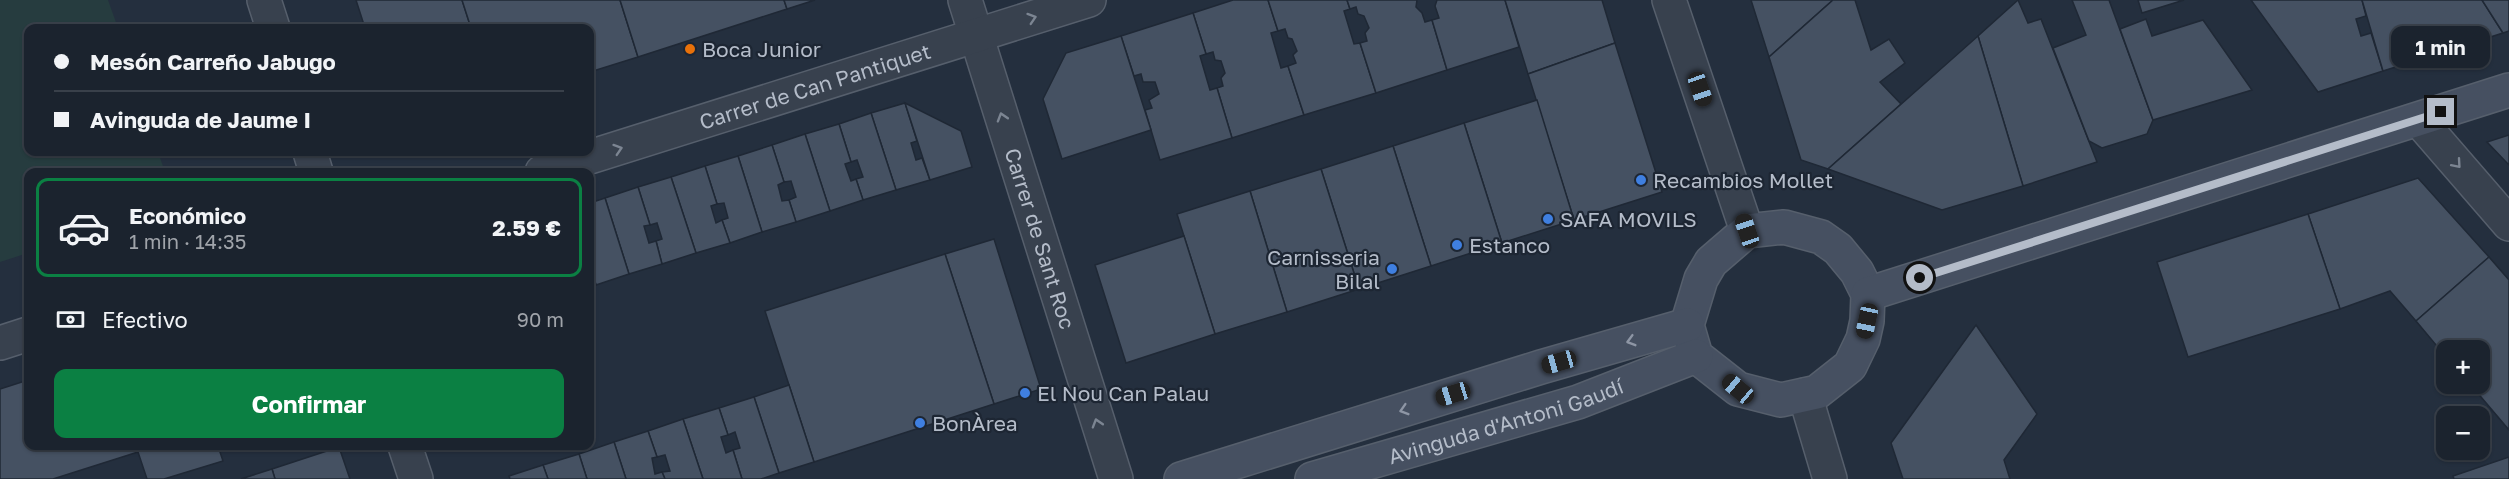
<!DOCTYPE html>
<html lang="es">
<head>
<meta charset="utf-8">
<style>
  :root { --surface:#1b232e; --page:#242b36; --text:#f1f3f6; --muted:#a0a4aa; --line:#39404a; --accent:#0b8043 }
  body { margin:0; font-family:"Golos Text",sans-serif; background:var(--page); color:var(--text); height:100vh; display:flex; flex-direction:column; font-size:22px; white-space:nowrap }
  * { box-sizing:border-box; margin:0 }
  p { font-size:20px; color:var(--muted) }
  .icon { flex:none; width:33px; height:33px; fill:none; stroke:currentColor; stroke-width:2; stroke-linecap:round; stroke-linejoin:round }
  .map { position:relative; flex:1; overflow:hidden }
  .side { position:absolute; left:24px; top:168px; width:570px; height:282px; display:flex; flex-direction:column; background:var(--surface); border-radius:12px; box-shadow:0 2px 4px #0004,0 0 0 2px var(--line) }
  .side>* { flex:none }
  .top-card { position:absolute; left:24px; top:24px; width:570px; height:132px; border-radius:12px; box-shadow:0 2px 4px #0004,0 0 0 2px var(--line); display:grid; align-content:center; height:132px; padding:0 30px; background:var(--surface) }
  .tools { position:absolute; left:2436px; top:340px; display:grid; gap:12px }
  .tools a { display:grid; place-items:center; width:54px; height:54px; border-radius:12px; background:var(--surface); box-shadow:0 2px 4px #0004,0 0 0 2px var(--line); font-size:30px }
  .end { position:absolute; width:27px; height:27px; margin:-14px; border:8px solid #b4bcc9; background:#111; box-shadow:0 0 0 3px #111 }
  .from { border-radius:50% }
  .bubble { position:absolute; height:42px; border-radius:12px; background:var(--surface); box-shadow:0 2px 4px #0004,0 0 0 2px var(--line); font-size:20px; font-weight:700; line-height:42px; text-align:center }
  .car { position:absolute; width:18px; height:36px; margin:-18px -9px; border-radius:8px; box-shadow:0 0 4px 2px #0007; background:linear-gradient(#222 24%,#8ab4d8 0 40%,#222 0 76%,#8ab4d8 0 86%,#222 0) }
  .top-card b { display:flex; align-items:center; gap:21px; height:57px; font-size:22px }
  .top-card b+b { border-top:2px solid var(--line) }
  .top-card i { width:15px; height:15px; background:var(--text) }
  ul { padding:10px 0 0; list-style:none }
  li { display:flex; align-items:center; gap:18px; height:99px; margin:0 12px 9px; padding:0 18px; border:3px solid transparent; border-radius:12px }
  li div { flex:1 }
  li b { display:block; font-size:22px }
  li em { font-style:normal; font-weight:700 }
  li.on { border-color:var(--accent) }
  li>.icon { width:54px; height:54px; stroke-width:1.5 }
  .pay { display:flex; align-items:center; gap:15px; height:66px; padding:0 30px; font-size:22px }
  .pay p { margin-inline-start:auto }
  .cta { display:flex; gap:12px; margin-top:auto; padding:12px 30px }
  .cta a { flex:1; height:69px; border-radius:12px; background:var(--accent); color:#fff; font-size:24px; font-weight:700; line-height:69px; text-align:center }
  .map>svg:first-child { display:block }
</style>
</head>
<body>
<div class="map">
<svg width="2509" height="479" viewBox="0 0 2509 479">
  <rect width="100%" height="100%" fill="#242f3e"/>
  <polygon fill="#263c3f" points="0,0 108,0 118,28 28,28 28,152 158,152 165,172 28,172 28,253 0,262"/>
  <g fill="#455162" stroke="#1f2835" stroke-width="1.5">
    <polygon points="356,0 462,0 471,28 365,28"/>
    <polygon points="462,0 620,0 638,57 590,72 590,28 471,28"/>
    <polygon points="620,0 784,0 787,9 638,57"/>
    <polygon points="784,0 815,0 787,9"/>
    <polygon points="1233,0 1268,0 1278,31 1271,33 1281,68 1288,66 1304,115 1232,138 1217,88 1223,86 1221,78 1225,73 1221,61 1215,60 1213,52 1206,54 1193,13"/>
    <polygon points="1268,0 1347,0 1350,9 1344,11 1354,44 1360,43 1376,93 1304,115 1288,66 1296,63 1293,55 1297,51 1292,39 1288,38 1285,29 1278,31"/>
    <polygon points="1347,0 1417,0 1416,7 1422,13 1425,22 1432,20 1447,70 1376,93 1360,43 1367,41 1365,33 1369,28 1364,16 1358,14 1356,7 1350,9"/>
    <polygon points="1437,0 1505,0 1519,47 1447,70 1432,20 1439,18 1435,6"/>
    <polygon points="1505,0 1602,0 1615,43 1528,74"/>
    <polygon points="1751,0 1833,0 1769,57"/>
    <polygon points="1833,0 1855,0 1871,50 1889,39 1905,63 1880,82 1901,104 1828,169 1801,160 1769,57"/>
    <polygon points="2018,0 2028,23 2041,19 2097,162 2023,186 1978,36"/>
    <polygon points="2072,0 2109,0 2153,120 2147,134 2102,148 2089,141 2053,48 2086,35"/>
    <polygon points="2138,0 2184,0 2142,13"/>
    <polygon points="2251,0 2362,0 2366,16 2356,19 2361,36 2371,33 2383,71 2318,92"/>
    <polygon points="2362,0 2482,0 2503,33 2383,71"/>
    <polygon points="2482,0 2509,0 2509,31 2503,33"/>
    <polygon points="1193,13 1206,54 1200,56 1210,90 1217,88 1232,138 1160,160 1145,110 1152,108 1149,100 1159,94 1155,82 1143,82 1141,74 1134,76 1121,36"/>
    <polygon points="2146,19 2152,36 2203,20 2252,90 2153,120 2120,29"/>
    <polygon points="1121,36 1151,130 1062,159 1043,99 1066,53"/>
    <polygon points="1978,36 2023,186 1942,210 1828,169"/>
    <polygon points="1615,43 1662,192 1574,220 1528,74"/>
    <polygon points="1537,100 1574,220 1502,243 1464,123"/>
    <polygon points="905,103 917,141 911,143 916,160 922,158 930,180 896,190 871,113"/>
    <polygon points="905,103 961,131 972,167 930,180"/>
    <polygon points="871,113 896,190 863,200 856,179 863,177 857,160 851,162 839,124"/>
    <polygon points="1464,123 1502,243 1431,266 1393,146"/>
    <polygon points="839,124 851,162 845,164 851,181 856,179 863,200 830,211 805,134"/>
    <polygon points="805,134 830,211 796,222 789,200 796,197 791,181 784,182 772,145"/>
    <polygon points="2509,135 2509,165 2487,142"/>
    <polygon points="772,145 784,182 778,185 782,201 789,200 796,222 762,232 738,156"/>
    <polygon points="1393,146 1431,266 1359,289 1321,169"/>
    <polygon points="738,156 762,232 730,243 722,220 728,218 724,203 717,204 705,166"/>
    <polygon points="705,166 717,204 711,206 716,223 722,220 730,243 696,253 671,177"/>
    <polygon points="1321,169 1359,289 1287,312 1250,191"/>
    <polygon points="671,177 696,253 662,264 656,241 662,239 657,223 650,225 638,187"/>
    <polygon points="2418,178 2489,257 2416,321 2390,291 2340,309 2308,214"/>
    <polygon points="638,187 650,225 644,226 649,243 656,241 662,264 629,274 605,198"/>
    <polygon points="1250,191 1287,312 1215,334 1177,214"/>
    <polygon points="605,198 629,274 596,285 590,265 590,262 595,260 590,245 590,203"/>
    <polygon points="2308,214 2340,309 2188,357 2157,262"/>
    <polygon points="1184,236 1215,334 1126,363 1095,265"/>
    <polygon points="994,239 1041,389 994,404 945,254"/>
    <polygon points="945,254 994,404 814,462 765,311"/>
    <polygon points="2489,257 2509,280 2509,430 2470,384 2480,384 2480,351 2446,351 2446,357 2416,321"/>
    <polygon points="590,265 596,285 590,287"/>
    <polygon points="1976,325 2037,414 2004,460 2010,479 1903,479 1891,443"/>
    <polygon points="28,380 28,446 136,446 138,452 53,479 0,479 0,389"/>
    <polygon points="789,385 814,462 779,473 754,397"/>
    <polygon points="754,397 779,473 761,479 742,479 733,450 740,448 735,432 728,435 719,408"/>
    <polygon points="719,408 728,435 721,437 726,453 733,450 742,479 703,479 683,419"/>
    <polygon points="683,419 703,479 665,479 662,472 670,471 665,455 657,457 648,431"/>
    <polygon points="648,431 657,457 652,458 655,474 662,472 665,479 626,479 614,442"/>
    <polygon points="614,442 626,479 587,479 579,454"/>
    <polygon points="136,446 218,446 223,461 164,479 147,479"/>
    <polygon points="339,447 350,479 275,479 272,469"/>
    <polygon points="579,454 587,479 548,479 543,465"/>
    <polygon points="2509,457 2509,479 2454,479 2453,476"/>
    <polygon points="543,465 548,479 510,479 509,476"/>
    <polygon points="272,469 275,479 241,479"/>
  </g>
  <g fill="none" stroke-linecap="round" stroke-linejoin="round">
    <defs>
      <g id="street">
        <polyline points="264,0 273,28"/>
        <path id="s1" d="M 965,0 L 1116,479"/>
        <polyline points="1669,0 1747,231"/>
        <polyline points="2419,120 2509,224"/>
        <polyline points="310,152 316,172"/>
        <path id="s2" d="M 542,172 L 1089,0"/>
        <polyline points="0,343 28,334"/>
        <polyline points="1805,395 1830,479"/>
        <polyline points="405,446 416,479"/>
      </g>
      <g id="secondary">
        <polygon points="1784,227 1821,237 1838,249 1857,272 1868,294 1867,321 1863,339 1850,366 1817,392 1781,400 1738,389 1696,356 1687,325 1701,279 1711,262 1747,231"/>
        <polyline points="1868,294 2509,90"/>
        <polyline points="1181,479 1541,367 1687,325"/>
        <path id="s3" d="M 1312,479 L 1578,402 L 1696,356"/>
      </g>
    </defs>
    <use href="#street" stroke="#565f6c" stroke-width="36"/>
    <use href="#secondary" stroke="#565f6c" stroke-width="36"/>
    <use href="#street" stroke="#38414e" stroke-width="33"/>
    <use href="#secondary" stroke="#465061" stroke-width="33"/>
  </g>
  <defs><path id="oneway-chevron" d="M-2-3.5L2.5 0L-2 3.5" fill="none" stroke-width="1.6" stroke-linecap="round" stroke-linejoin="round" transform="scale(1.5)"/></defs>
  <g stroke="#7c8592">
    <use href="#oneway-chevron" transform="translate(1032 18) rotate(-18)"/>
    <use href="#oneway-chevron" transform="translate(1002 117) rotate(-107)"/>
    <use href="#oneway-chevron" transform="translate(618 149) rotate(-18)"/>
    <use href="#oneway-chevron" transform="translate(2457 164) rotate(49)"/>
    <use href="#oneway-chevron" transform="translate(1097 423) rotate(-107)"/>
  </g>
  <g stroke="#8e96a5">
    <use href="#oneway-chevron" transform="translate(1631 341) rotate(164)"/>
    <use href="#oneway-chevron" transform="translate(1404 410) rotate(163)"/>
  </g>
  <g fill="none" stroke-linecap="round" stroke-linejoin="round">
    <polyline stroke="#b4bcc9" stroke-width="8" points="1920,278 2441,112"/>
  </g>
  <circle fill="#e8710a" stroke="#1d2633" stroke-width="2" cx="690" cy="49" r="6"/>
  <g fill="#3f7fe0" stroke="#1d2633" stroke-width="2">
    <circle cx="1641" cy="180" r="6"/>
    <circle cx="1548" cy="219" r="6"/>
    <circle cx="1457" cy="245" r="6"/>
    <circle cx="1392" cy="269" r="6"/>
    <circle cx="1025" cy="393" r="6"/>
    <circle cx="920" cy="423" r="6"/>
  </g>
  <g text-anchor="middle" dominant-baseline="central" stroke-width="4.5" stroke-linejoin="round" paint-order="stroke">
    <g font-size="21" fill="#b4bcc9" stroke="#1d2633" text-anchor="start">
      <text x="702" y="49">Boca Junior</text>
      <text x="1653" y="180">Recambios Mollet</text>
      <text x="1560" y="219">SAFA MOVILS</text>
      <text x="1469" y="245">Estanco</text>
      <text x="1380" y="257" text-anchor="end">Carnisseria<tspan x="1380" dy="24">Bilal</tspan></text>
      <text x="1037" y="393">El Nou Can Palau</text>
      <text x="932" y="423">BonÀrea</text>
    </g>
    <g font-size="21" fill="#b4bcc9" stroke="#1d2633">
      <text stroke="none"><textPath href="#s2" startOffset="286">Carrer de Can Pantiquet</textPath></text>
      <text stroke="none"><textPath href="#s1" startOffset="250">Carrer de Sant Roc</textPath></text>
      <text stroke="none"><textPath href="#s3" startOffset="202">Avinguda d'Antoni Gaudí</textPath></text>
    </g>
  </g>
</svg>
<div class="tools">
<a>+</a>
<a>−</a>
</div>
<i class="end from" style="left:1920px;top:278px"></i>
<i class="end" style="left:2441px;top:112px"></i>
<div class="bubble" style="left:2391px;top:26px;width:99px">1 min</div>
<i class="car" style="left:1700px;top:89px;rotate:161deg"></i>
<i class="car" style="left:1747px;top:231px;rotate:341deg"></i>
<i class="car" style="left:1867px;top:321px;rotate:192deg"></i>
<i class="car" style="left:1559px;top:362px;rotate:254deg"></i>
<i class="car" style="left:1738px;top:389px;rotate:310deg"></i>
<i class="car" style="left:1453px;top:394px;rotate:253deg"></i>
<div class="top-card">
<b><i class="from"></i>Mesón Carreño Jabugo</b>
<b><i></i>Avinguda de Jaume I</b>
</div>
<section class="side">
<ul>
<li class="on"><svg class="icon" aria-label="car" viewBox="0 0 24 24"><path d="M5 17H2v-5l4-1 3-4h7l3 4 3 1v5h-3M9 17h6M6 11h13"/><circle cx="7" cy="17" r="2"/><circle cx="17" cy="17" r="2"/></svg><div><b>Económico</b><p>1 min · 14:35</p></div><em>2.59 €</em></li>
</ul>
<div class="pay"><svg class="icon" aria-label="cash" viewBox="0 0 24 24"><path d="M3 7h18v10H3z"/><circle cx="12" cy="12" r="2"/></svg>Efectivo<p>90 m</p></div>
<div class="cta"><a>Confirmar</a></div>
</section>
</div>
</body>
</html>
